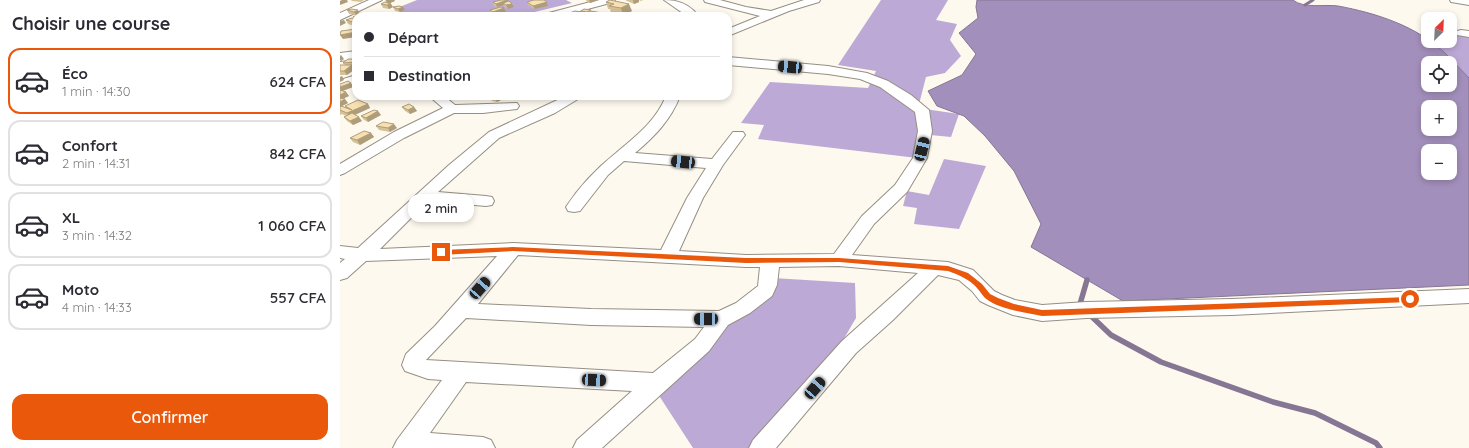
<!DOCTYPE html>
<html lang="fr">
<head>
<meta charset="utf-8">
<style>
  :root { --surface:#fff; --page:#f2f2f3; --text:#2b2b33; --muted:#7c7c81; --line:#e1e1e2; --accent:#ea580c }
  body { margin:0; font-family:Quicksand,sans-serif; background:var(--page); color:var(--text); height:100vh; display:flex; flex-direction:column; font-size:15px; white-space:nowrap }
  * { box-sizing:border-box; margin:0 }
  p { font-size:13px; color:var(--muted) }
  .icon { flex:none; width:22px; height:22px; fill:none; stroke:currentColor; stroke-width:2; stroke-linecap:round; stroke-linejoin:round }
  .map { position:relative; flex:1; overflow:hidden }
  .panel { display:flex; flex-direction:column; background:var(--surface); width:340px }
  .panel>* { flex:none }
  .top-card { position:absolute; left:12px; top:12px; width:380px; height:88px; border-radius:12px; box-shadow:0 2px 6px #0003; display:grid; align-content:center; height:88px; padding:0 12px; background:var(--surface) }
  .needle { width:26px; rotate:24deg }
  .buttons { position:absolute; left:1081px; top:12px; display:grid; gap:8px }
  .buttons a { display:grid; place-items:center; width:36px; height:36px; border-radius:8px; background:var(--surface); box-shadow:0 2px 6px #0003; font-size:20px }
  .end { position:absolute; width:18px; height:18px; margin:-9px; border:5px solid #ea580c; background:#fff; box-shadow:0 0 0 2px #fff }
  .from { border-radius:50% }
  .bubble { position:absolute; height:28px; border-radius:12px; background:var(--surface); box-shadow:0 2px 6px #0003; font-size:13px; font-weight:600; line-height:28px; text-align:center }
  .car { position:absolute; width:12px; height:24px; margin:-12px -6px; border-radius:5px; box-shadow:0 0 3px 1px #0007; background:linear-gradient(#222 24%,#8ab4d8 0 40%,#222 0 76%,#8ab4d8 0 86%,#222 0) }
  .top-card b { display:flex; align-items:center; gap:14px; height:38px; font-size:15px }
  .top-card b+b { border-top:1px solid var(--line) }
  .top-card i { width:10px; height:10px; background:var(--text) }
  ul { padding:0; list-style:none }
  li { display:flex; align-items:center; gap:12px; height:66px; margin:0 8px 6px; padding:0 4px; border:2px solid var(--line); border-radius:12px }
  li div { flex:1 }
  li b { display:block; font-size:15px }
  li em { font-style:normal; font-weight:600 }
  li.active { border-color:var(--accent) }
  li>.icon { width:36px; height:36px; stroke-width:1.5 }
  h2 { padding:0 12px; font-size:18px; line-height:48px }
  .button { display:flex; gap:8px; margin-top:auto; padding:8px 12px }
  .button a { flex:1; height:46px; border-radius:12px; background:var(--accent); color:#fff; font-size:16px; font-weight:600; line-height:46px; text-align:center }
  main { display:flex; flex:1; min-height:0 }
  .map>svg:first-child { display:block }
</style>
</head>
<body>
<main>
<section class="panel">
<h2>Choisir une course</h2>
<ul>
<li class="active"><svg class="icon" aria-label="car" viewBox="0 0 24 24"><path d="M5 17H2v-5l4-1 3-4h7l3 4 3 1v5h-3M9 17h6M6 11h13"/><circle cx="7" cy="17" r="2"/><circle cx="17" cy="17" r="2"/></svg><div><b>Éco</b><p>1 min · 14:30</p></div><em>624 CFA</em></li>
<li><svg class="icon" aria-label="car" viewBox="0 0 24 24"><path d="M5 17H2v-5l4-1 3-4h7l3 4 3 1v5h-3M9 17h6M6 11h13"/><circle cx="7" cy="17" r="2"/><circle cx="17" cy="17" r="2"/></svg><div><b>Confort</b><p>2 min · 14:31</p></div><em>842 CFA</em></li>
<li><svg class="icon" aria-label="car" viewBox="0 0 24 24"><path d="M5 17H2v-5l4-1 3-4h7l3 4 3 1v5h-3M9 17h6M6 11h13"/><circle cx="7" cy="17" r="2"/><circle cx="17" cy="17" r="2"/></svg><div><b>XL</b><p>3 min · 14:32</p></div><em>1 060 CFA</em></li>
<li><svg class="icon" aria-label="car" viewBox="0 0 24 24"><path d="M5 17H2v-5l4-1 3-4h7l3 4 3 1v5h-3M9 17h6M6 11h13"/><circle cx="7" cy="17" r="2"/><circle cx="17" cy="17" r="2"/></svg><div><b>Moto</b><p>4 min · 14:33</p></div><em>557 CFA</em></li>
</ul>
<div class="button"><a>Confirmer</a></div>
</section>
<div class="map">
<svg width="1129" height="448" viewBox="0 0 1129 448">
  <rect width="100%" height="100%" fill="#fef9ef"/>
  <g fill="#bda9d6">
    <polygon points="77,0 226,0 232,3 178,16 63,16 57,8"/>
    <polygon points="541,0 608,0 596,20 617,24 610,40 621,56 605,73 586,77 578,108 619,114 611,137 580,134 577,158 418,139 424,125 401,123 430,82 528,88 536,71 498,65"/>
    <polygon points="1118,33 1129,38 1129,78 1105,53 1086,40 1110,41 1110,35"/>
    <polygon points="604,159 646,166 619,229 574,224 577,208 563,206 567,191 589,195"/>
    <polygon points="433,278 515,283 516,318 492,359 414,448 353,448 316,391"/>
  </g>
  <path fill="#a38fbb" stroke="#857693" fill-rule="evenodd" d="M 637,0 L 953,0 C 964,9 985,4 998,6 C 1036,13 1077,26 1106,54 C 1114,62 1121,70 1129,78 L 1129,285 L 783,301 L 691,247 L 701,224 L 674,171 L 645,136 L 624,116 L 597,106 L 588,91 L 622,75 L 636,54 L 619,33 L 638,18 L 636,7 ZM 1088,63 L 1110,63 L 1110,85 L 1088,85 ZM 1088,107 L 1110,107 L 1110,129 L 1088,129 ZM 1088,151 L 1110,151 L 1110,173 L 1088,173 Z"/>
  <g fill="none" stroke-linecap="round" stroke-linejoin="round">
    <polyline stroke="#857693" stroke-width="3" points="965,5 973,0"/>
    <g stroke="#857693" stroke-width="5.5">
      <polyline points="743,306 740,304 747,280"/>
      <polyline points="750,315 771,335 821,362 933,402 975,413 1036,443 1040,448"/>
    </g>
    <defs>
      <g id="minor">
        <polygon points="29,0 42,0 0,20 0,13"/>
        <polygon points="258,0 275,0 274,2 221,16 204,16 205,14"/>
        <path d="M 324,0 C 338,0 350,4 358,16 L 347,16 Z"/>
        <polygon points="364,0 380,0 406,7 431,11 464,0 480,0 479,2 449,11 388,36 388,29 420,16 365,2"/>
        <polygon points="1110,0 1129,0 1129,5 1111,2"/>
        <polygon points="1121,30 1129,31 1129,37 1117,35 1115,33 1117,31"/>
        <polygon points="16,51 16,59 0,61 0,53"/>
        <path d="M 388,57 L 488,66 L 527,73 L 548,81 L 571,95 L 589,110 L 592,131 L 587,158 L 567,192 L 534,224 L 512,255 L 608,262 L 633,270 L 654,291 L 662,295 L 675,300 L 702,305 L 746,302 L 892,299 L 1129,289 L 1129,303 L 892,315 L 746,318 L 702,321 L 673,315 L 648,305 L 640,301 L 632,291 L 619,280 L 598,275 L 553,320 L 516,353 L 436,448 L 409,448 L 413,440 L 502,341 L 578,273 L 499,266 L 439,267 L 437,285 L 432,296 L 410,313 L 388,325 L 369,351 L 262,448 L 233,448 L 237,440 L 292,391 L 126,382 L 90,433 L 143,437 L 151,440 L 155,448 L 53,448 L 57,440 L 102,380 L 88,379 L 65,371 L 62,365 L 66,354 L 95,326 L 157,256 L 26,261 L 7,278 L 0,280 L 0,263 L 5,259 L 0,258 L 0,246 L 18,248 L 109,165 L 149,132 L 226,96 L 243,96 L 215,113 L 159,138 L 98,192 L 146,196 L 152,197 L 154,201 L 152,205 L 146,206 L 88,201 L 40,249 L 173,243 L 321,250 L 347,198 L 366,168 L 284,161 L 268,175 L 240,211 L 234,212 L 228,211 L 226,207 C 239,187 257,168 276,153 C 296,136 316,121 326,96 L 340,96 C 331,120 314,137 295,153 L 372,159 L 393,132 L 403,132 L 405,135 L 383,165 L 363,198 L 339,251 L 406,255 L 494,254 L 522,216 L 555,185 L 573,158 L 578,131 L 575,112 L 540,87 L 520,79 L 488,74 L 388,65 ZM 178,255 L 406,267 L 420,267 L 418,286 L 396,303 L 379,311 L 251,309 L 138,304 ZM 126,318 L 251,325 L 364,327 L 355,339 L 313,373 L 86,360 Z"/>
        <polygon points="16,75 16,83 0,88 0,80"/>
        <polygon points="89,96 104,96 115,105 177,103 179,106 177,109 143,113 114,113 64,138 5,173 0,175 0,164 54,132 103,108"/>
      </g>
    </defs>
    <use href="#minor" stroke="#958f83" stroke-width="2"/>
    <use href="#minor" fill="#fff" fill-rule="evenodd"/>
  </g>
  <g fill="#d5c197">
    <polygon points="11,0 24,0 21,2 12,1"/>
    <polygon points="45,0 54,0 55,1 49,3 51,4 53,7 49,9 43,8 41,4 47,3"/>
    <polygon points="246,0 259,0 250,3 247,2"/>
    <polygon points="270,0 292,11 283,15 271,13 270,9 268,9 266,2"/>
    <polygon points="285,0 303,0 301,1 299,0 299,2 294,4"/>
    <polygon points="169,1 172,4 174,7 168,9 164,6 164,5 157,7 154,6 153,2"/>
    <polygon points="187,2 207,2 208,6 195,9 188,5"/>
    <polygon points="53,7 65,10 60,12 55,11"/>
    <polygon points="11,9 20,14 16,15 9,14 7,10"/>
    <polygon points="150,10 166,12 155,15 152,14"/>
    <polygon points="251,10 251,11 282,16 228,16 227,14 241,12 241,11"/>
    <polygon points="21,13 29,15 29,16 16,16 16,27 15,26 8,24 6,20 12,18 13,18 13,17"/>
    <polygon points="16,59 16,66 13,66 15,69 7,75 0,75 0,65 5,65 3,63"/>
    <polygon points="11,83 13,87 3,91 6,92 9,96 2,99 8,103 2,106 6,108 5,106 28,104 30,108 15,115 22,121 13,125 7,121 4,117 6,116 2,114 0,115 0,84"/>
    <polygon points="126,96 136,96 130,99 126,97"/>
    <polygon points="150,97 161,100 157,102 152,101"/>
    <polygon points="62,107 74,107 77,111 70,114 65,111"/>
    <polygon points="41,115 28,122 24,120 21,116"/>
    <polygon points="36,126 57,128 50,132 39,130"/>
    <polygon points="31,133 34,137 20,145 13,142 10,138"/>
  </g>
  <g fill="#ae9d7b">
    <polygon points="2,0 7,0 8,2 0,5 0,1"/>
    <polygon points="46,0 54,0 55,1 48,4"/>
    <polygon points="167,0 168,0 169,3 163,3 164,5 157,7 156,4"/>
    <polygon points="249,0 259,0 250,3"/>
    <polygon points="293,0 299,0 299,2 294,4"/>
    <polygon points="207,2 208,6 195,9 193,6"/>
    <polygon points="51,4 53,7 49,9 47,5"/>
    <polygon points="172,4 174,7 168,9 166,5"/>
    <polygon points="289,4 292,11 283,15 281,8"/>
    <polygon points="63,7 65,10 60,12 58,9"/>
    <polygon points="164,8 166,12 155,15 153,12"/>
    <polygon points="18,10 20,14 16,15 14,12"/>
    <polygon points="4,20 6,23 0,26 0,21"/>
    <polygon points="16,32 16,37 3,39 0,35"/>
    <polygon points="1,55 4,59 1,61 0,60 0,56"/>
    <polygon points="12,65 15,69 7,75 4,71"/>
    <polygon points="2,76 4,80 0,82 0,77"/>
    <polygon points="11,83 13,87 2,91 0,89 0,87"/>
    <polygon points="6,92 9,96 0,100 0,95"/>
    <polygon points="128,96 136,96 130,99"/>
    <polygon points="159,96 161,100 157,102 155,98"/>
    <polygon points="5,99 8,103 0,107 0,102"/>
    <polygon points="28,104 30,108 10,117 7,113"/>
    <polygon points="74,107 77,111 70,114 68,110"/>
    <polygon points="38,111 41,115 28,122 26,118"/>
    <polygon points="19,117 22,121 13,125 10,121"/>
    <polygon points="54,124 57,128 50,132 48,128"/>
    <polygon points="31,133 34,137 20,145 17,140"/>
  </g>
  <g fill="#f8e0b0" stroke="#ae9d7b">
    <polygon points="161,0 167,0 156,4 153,2"/>
    <polygon points="194,0 204,0 207,2 193,6 187,2"/>
    <polygon points="270,0 289,4 281,8 269,6 274,4 266,2"/>
    <polygon points="169,1 172,4 166,5 163,3"/>
    <polygon points="45,2 51,4 47,5 41,4"/>
    <polygon points="59,6 63,7 58,9 53,7"/>
    <polygon points="161,7 164,8 153,12 150,10"/>
    <polygon points="11,9 18,10 14,12 7,10"/>
    <polygon points="244,9 251,10 247,12 241,11"/>
    <polygon points="235,11 246,13 243,14 245,16 231,16 232,15 227,14"/>
    <polygon points="250,11 282,16 254,16 244,14"/>
    <polygon points="21,13 29,15 27,16 16,16 16,18 13,17"/>
    <polygon points="12,18 16,19 16,21 13,22 6,20"/>
    <polygon points="16,29 16,32 0,35 1,31"/>
    <polygon points="8,59 16,59 16,62 3,63"/>
    <polygon points="0,65 12,65 4,71 0,71"/>
    <polygon points="8,81 11,83 0,87 0,84"/>
    <polygon points="0,90 6,92 0,95"/>
    <polygon points="151,96 159,96 155,98 150,97"/>
    <polygon points="0,98 5,99 0,102"/>
    <polygon points="18,100 28,104 7,113 0,110 0,107 1,106 12,110 5,106"/>
    <polygon points="69,104 74,107 68,110 62,107"/>
    <polygon points="34,110 38,111 26,118 21,116"/>
    <polygon points="12,113 19,117 10,121 4,117"/>
    <polygon points="43,122 54,124 48,128 36,126"/>
    <polygon points="24,131 31,133 17,140 10,138"/>
  </g>
  <path fill="#ea580c" d="M 173,247 L 406,258 L 499,258 L 608,266 L 628,273 L 642,284 L 650,294 L 658,298 L 674,304 L 702,310 L 1070,297 L 1074,299 L 1070,302 L 702,316 C 684,312 660,310 645,298 C 642,295 640,291 637,288 C 629,279 619,275 608,271 L 499,262 L 406,263 L 173,251 L 101,255 L 98,252 L 101,250 Z"/>
</svg>
<div class="buttons">
<a><svg class="needle" viewBox="-14 -14 28 28"><path d="M0-13l5 13h-10z" fill="#e53935"/><path d="M0 13l5-13h-10z" fill="#7c7c81"/></svg></a>
<a><svg class="icon" aria-label="locate" viewBox="0 0 24 24"><circle cx="12" cy="12" r="6"/><path d="M12 2v4M12 18v4M2 12h4M18 12h4"/></svg></a>
<a>+</a>
<a>−</a>
</div>
<i class="end from" style="left:1070px;top:299px"></i>
<i class="end" style="left:101px;top:252px"></i>
<div class="bubble" style="left:68px;top:194px;width:66px">2 min</div>
<i class="car" style="left:450px;top:67px;rotate:275deg"></i>
<i class="car" style="left:582px;top:149px;rotate:14deg"></i>
<i class="car" style="left:343px;top:162px;rotate:276deg"></i>
<i class="car" style="left:140px;top:288px;rotate:41deg"></i>
<i class="car" style="left:366px;top:319px;rotate:270deg"></i>
<i class="car" style="left:254px;top:380px;rotate:93deg"></i>
<i class="car" style="left:475px;top:388px;rotate:41deg"></i>
<div class="top-card">
<b><i class="from"></i>Départ</b>
<b><i></i>Destination</b>
</div>
</div>
</main>
</body>
</html>
